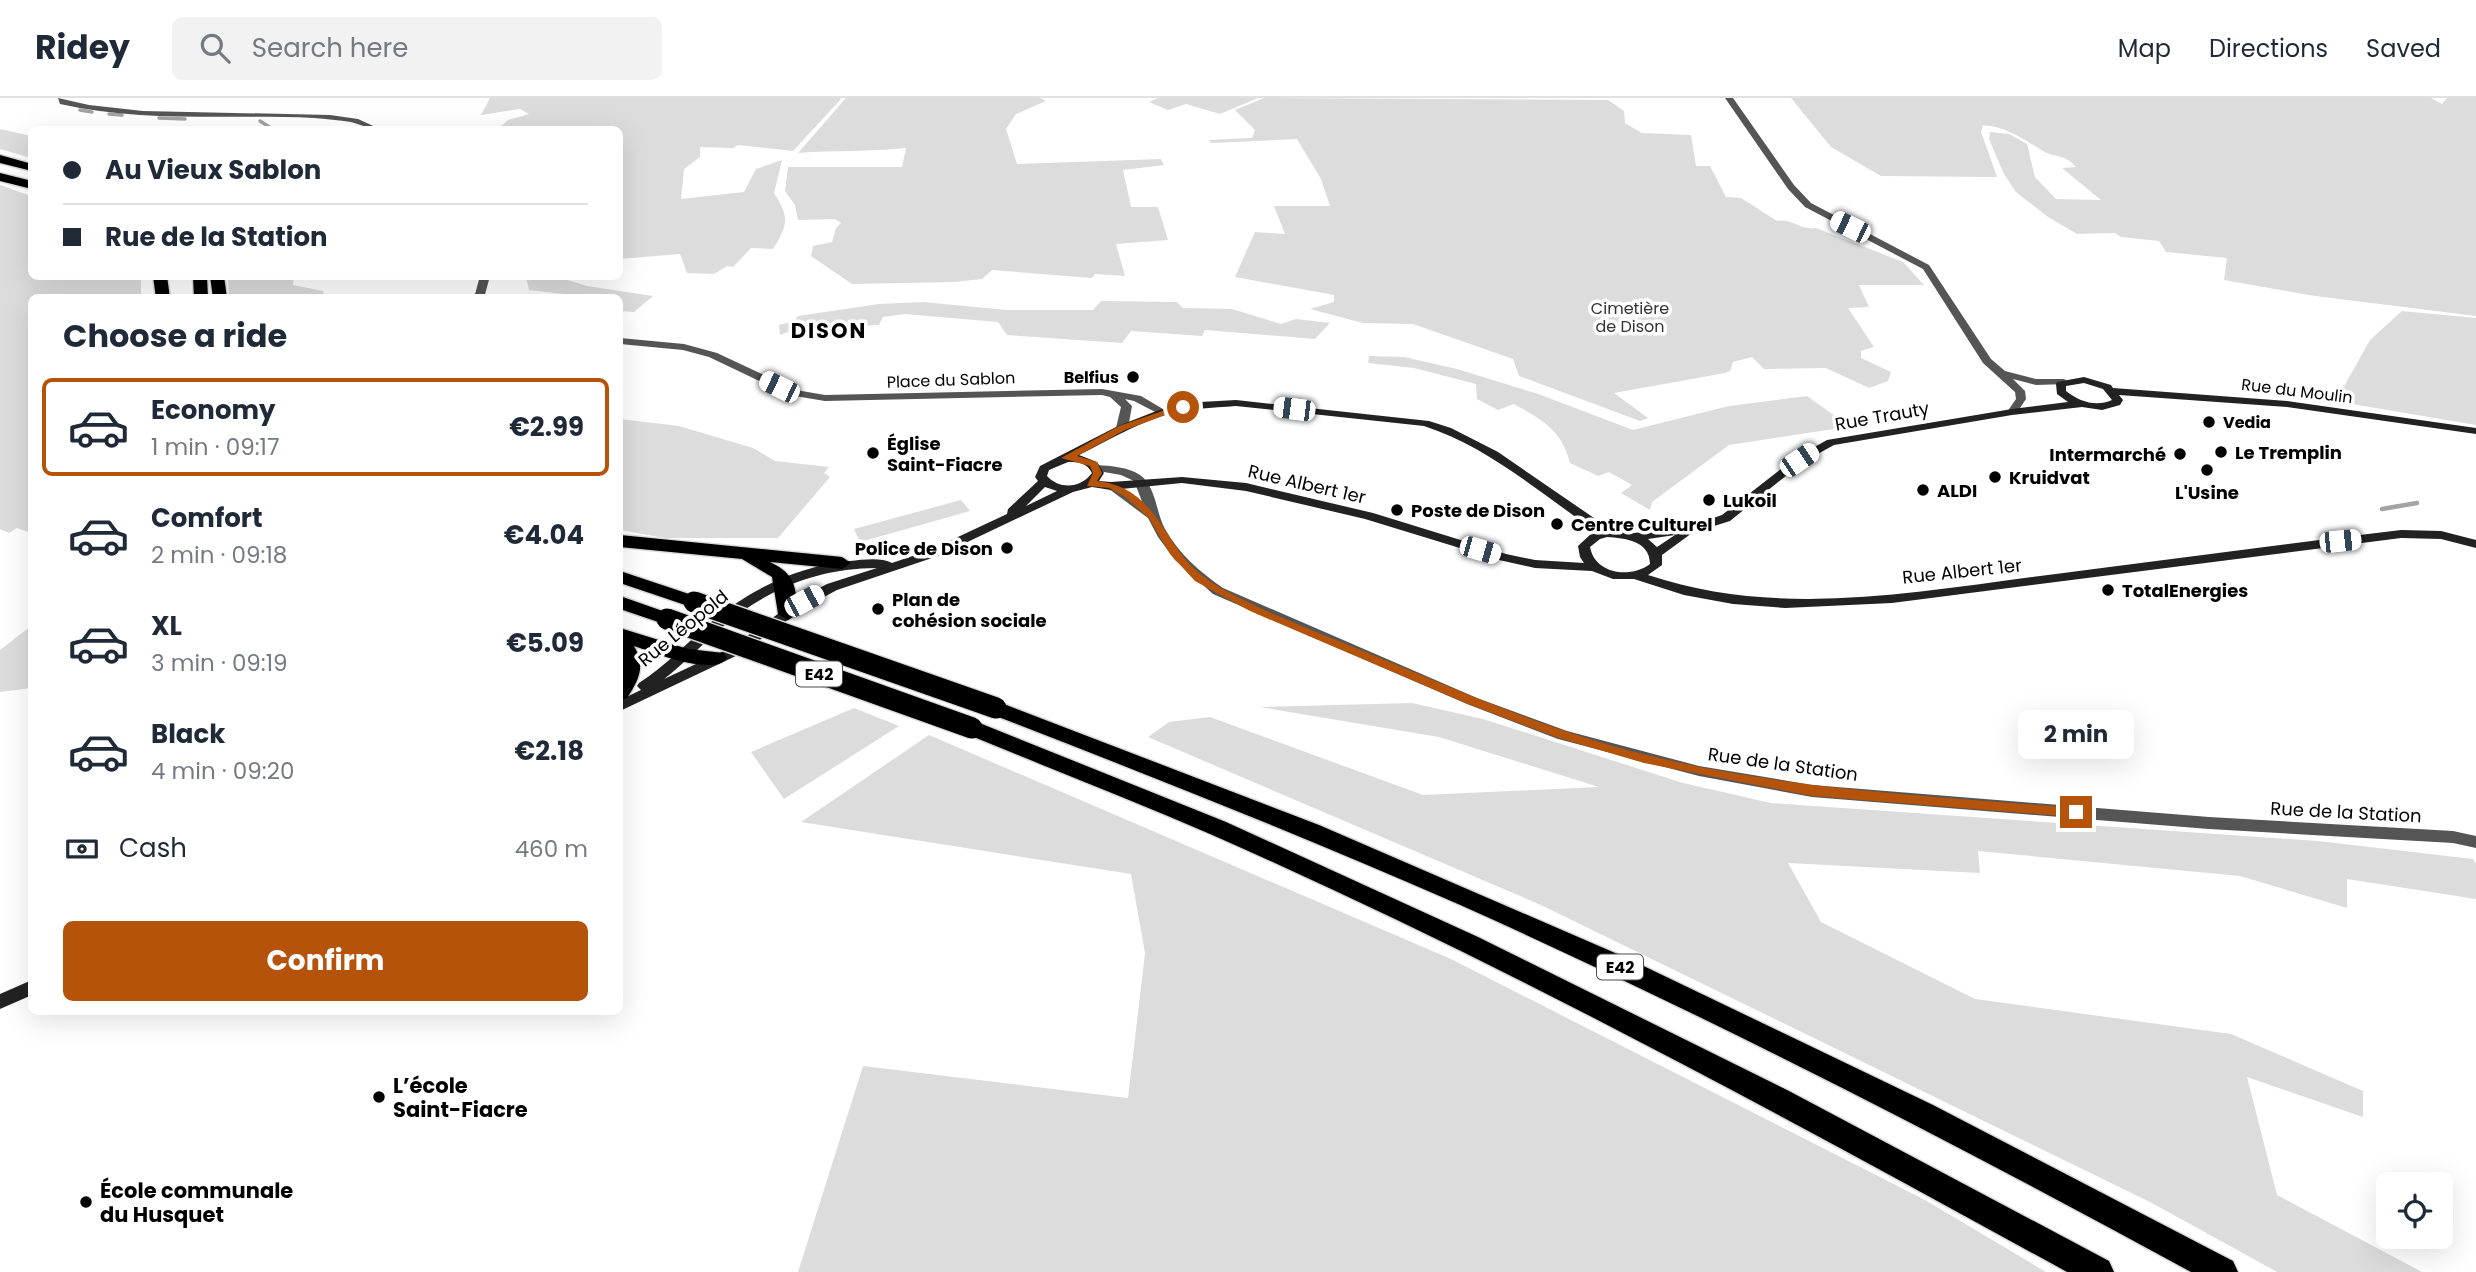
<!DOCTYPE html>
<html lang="en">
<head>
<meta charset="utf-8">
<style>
  :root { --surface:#fff; --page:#f2f2f3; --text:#1f2937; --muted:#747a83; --line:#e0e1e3; --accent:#b45309 }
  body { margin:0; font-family:Poppins,sans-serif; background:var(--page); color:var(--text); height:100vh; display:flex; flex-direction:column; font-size:26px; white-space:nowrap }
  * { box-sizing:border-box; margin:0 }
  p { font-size:23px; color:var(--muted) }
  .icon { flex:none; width:38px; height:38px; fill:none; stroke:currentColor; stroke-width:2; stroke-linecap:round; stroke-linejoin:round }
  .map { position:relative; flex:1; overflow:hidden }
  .details { position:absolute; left:28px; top:196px; width:595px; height:721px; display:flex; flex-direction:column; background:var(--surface); border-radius:10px; box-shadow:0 7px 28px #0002 }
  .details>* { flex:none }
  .guide { position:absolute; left:28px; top:28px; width:595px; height:154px; border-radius:10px; box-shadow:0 7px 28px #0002; display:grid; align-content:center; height:154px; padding:0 35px; background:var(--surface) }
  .controls { position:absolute; left:2376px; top:1074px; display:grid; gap:14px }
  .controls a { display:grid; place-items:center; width:77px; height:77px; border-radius:10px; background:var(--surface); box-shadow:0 7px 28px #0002; font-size:35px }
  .end { position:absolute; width:32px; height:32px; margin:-16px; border:9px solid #b45309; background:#fff; box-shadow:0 0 0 4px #fff }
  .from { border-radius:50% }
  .bubble { position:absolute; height:49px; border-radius:10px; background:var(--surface); box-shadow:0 7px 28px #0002; font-size:23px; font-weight:700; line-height:49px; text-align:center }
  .car { position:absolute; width:21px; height:42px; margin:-21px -10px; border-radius:9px; box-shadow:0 0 5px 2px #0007; background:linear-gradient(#fff 24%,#345 0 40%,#fff 0 76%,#345 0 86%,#fff 0) }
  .guide b { display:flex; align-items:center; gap:24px; height:66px; font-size:26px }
  .guide b+b { border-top:2px solid var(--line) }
  .guide i { width:18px; height:18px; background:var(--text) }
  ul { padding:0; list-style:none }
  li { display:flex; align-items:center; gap:21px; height:98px; margin:0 14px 10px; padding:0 21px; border:4px solid transparent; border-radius:10px }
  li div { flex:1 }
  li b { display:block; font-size:26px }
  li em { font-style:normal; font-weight:700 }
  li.on { border-color:var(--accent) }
  li>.icon { width:63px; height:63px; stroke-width:1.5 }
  h2 { padding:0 35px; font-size:32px; line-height:84px }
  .pay { display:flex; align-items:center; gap:18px; height:77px; padding:0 35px; font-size:26px }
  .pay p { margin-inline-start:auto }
  .action { display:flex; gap:14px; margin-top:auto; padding:14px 35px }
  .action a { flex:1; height:80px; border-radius:10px; background:var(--accent); color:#fff; font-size:28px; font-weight:700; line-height:80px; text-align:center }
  header { display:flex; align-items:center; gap:42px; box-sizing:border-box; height:98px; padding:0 35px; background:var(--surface); border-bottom:2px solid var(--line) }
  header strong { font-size:33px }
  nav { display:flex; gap:38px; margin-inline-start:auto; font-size:24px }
  .search { width:490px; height:63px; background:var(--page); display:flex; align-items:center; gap:18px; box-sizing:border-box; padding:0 24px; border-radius:10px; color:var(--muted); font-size:26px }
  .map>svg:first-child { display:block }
</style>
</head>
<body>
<header>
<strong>Ridey</strong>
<div class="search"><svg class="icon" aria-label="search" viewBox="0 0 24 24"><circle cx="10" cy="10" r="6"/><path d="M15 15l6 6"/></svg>Search here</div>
<nav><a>Map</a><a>Directions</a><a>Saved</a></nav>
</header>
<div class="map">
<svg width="2476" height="1174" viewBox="0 0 2476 1174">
  <rect width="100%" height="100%" fill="#fff"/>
  <g fill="#dcdcdc">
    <path d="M 490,0 L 840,0 L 841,1 L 793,53 L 738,47 L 733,50 L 700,49 L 700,59 L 684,71 L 681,101 L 744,94 L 756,71 L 782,62 L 774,95 C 790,120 788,126 773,151 L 751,150 L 733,169 L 727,168 L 714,176 L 687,175 L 680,156 L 620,161 L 620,32 L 498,31 L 508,22 L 529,16 L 520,11 L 481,17 Z"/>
    <path d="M 846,0 L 1040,0 L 1046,3 L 1016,16 L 1006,31 L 1017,66 L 1161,61 L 1164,67 L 1123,72 L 1131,109 L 1158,109 L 1168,142 L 1116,146 L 1125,178 L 1095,176 L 1092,180 L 992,172 L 982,181 L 954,184 L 852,186 L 811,158 L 813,148 L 832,144 L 836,130 L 841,125 L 835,121 L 798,122 L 795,107 L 785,93 L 788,69 L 902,69 L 906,50 C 868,54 835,52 798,55 Z"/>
    <polygon points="1158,0 1258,0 1220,16 1186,6 1168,12 1149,4"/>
    <path d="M 1264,0 L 1608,2 L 1624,13 L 1625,25 L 1642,35 L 1691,37 L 1696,68 L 1710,68 L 1726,99 L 1741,100 L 1777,123 C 1792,120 1802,133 1816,130 L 1903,164 L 1924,187 L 1859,187 L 1869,209 L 1848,210 L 1874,249 L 1861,253 L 1861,260 L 1891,274 L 1888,283 L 1869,290 L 1826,270 L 1764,271 L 1752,259 L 1733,264 L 1730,273 L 1725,275 L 1614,295 L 1648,320 L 1640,323 L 1519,278 L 1513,261 L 1413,226 L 1363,225 L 1310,211 L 1334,204 L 1334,197 L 1235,179 L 1255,134 L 1285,136 L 1274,108 L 1330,108 L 1321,81 L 1297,41 L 1211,45 L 1209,42 L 1252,40 L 1255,32 L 1235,12 Z"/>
    <path d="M 1791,0 L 2431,0 L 2442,6 L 2447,0 L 2476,0 L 2476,218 L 2315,198 L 2224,182 L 2227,160 L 2166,154 L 2159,143 L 2121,139 L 2115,135 L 2077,136 L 2048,119 L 2016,94 L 2004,76 L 1989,41 L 1990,34 L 2009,36 L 2027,46 L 2035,79 L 2056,101 L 2101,102 L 2062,70 L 2076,69 C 2065,56 2056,60 2043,53 C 2023,41 2007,29 1983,27 L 1981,34 L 1997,79 L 1881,78 L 1831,49 Z"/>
    <polygon points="0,31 31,38 31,60 0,51"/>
    <polygon points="0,87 31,98 32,178 141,178 141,199 32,200 31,435 17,430 9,435 0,431"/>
    <polygon points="228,179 294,179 293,187 323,193 324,198 229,199"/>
    <polygon points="526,179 558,179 587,188 653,198 634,214 620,213 620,200 588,199 529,192"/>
    <polygon points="1101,203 1177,204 1183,210 1232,211 1281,226 1296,221 1330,225 1315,241 1205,232 1202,238 1131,233 1122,245 1007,237 998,224 905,216 883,219 879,227 799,230 780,237 779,227 794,223 798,218 879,206 923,204 1007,212 1093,212"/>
    <polygon points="2402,213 2476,220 2476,327 2346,305 2342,292 2370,242"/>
    <path d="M 1369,258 L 1404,259 L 1457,271 L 1541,297 L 1633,332 L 1729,308 L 1807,298 L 1845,325 L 1840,330 L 1729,347 L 1652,404 L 1650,412 L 1621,395 L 1632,387 L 1609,374 L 1598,378 L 1570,365 C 1562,332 1542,322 1514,306 L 1498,312 L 1477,301 L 1476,286 L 1414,270 L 1368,265 Z"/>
    <polygon points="620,321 679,328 753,350 775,363 829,369 824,375 830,379 778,440 665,440 620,432"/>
    <polygon points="961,402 970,413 860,444 854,431"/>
    <polygon points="31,528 31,590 0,594 0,552"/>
    <polygon points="1412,605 1483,621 1683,685 1771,705 2318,743 2473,761 2476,766 2476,801 2347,781 2347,810 2240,778 1978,753 1980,775 1788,765 1821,824 1975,901 2231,936 2363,993 2363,1019 2247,979 2277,1097 2422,1174 2277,1174 2152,1105 1541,807 1148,639 1169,624 1210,619 1423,697 1599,689 1439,639 1260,609"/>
    <polygon points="854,610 899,628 784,701 751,654"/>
    <polygon points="929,637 1451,861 1925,1102 2046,1174 798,1174 863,968 1128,1000 1145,855 1131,776 801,724"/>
  </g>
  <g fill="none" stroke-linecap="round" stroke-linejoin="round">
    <g stroke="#a3a3a3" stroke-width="3.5">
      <polyline points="80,12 92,14"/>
      <polyline points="109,16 122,17"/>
      <polyline points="159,20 185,21"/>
      <polyline points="260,23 274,32"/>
    </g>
    <polyline stroke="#a3a3a3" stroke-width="4.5" points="2382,411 2417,405"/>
    <defs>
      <g id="motorway">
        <polygon points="0,57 32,66 32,73 0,65"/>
        <polygon points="0,75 32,83 32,91 0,83"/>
        <polygon points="153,178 167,178 170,200 156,200"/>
        <polygon points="193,178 207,178 208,200 194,200"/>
        <polygon points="210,178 224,178 227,200 213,200"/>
        <path d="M 620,437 L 842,459 L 851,465 L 842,471 L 770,464 C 797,477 795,489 798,516 L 788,522 L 778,516 L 772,479 L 742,461 L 620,449 Z"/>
        <polygon points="620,473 701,500 704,504 694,510 620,485"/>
        <polygon points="620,498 674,517 677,521 667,527 620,511"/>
        <path d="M 620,530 L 688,551 L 724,555 L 727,560 C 714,579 652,554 634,548 C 646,568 639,582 627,600 L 620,602 Z"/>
        <path d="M 996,603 L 1319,727 L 1629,861 L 1933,1007 L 2233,1163 L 2238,1174 L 2191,1174 C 1951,1043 1708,918 1458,806 C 1303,738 1146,676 988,615 L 985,610 L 988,605 Z"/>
        <path d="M 972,622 L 1226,724 L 1478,839 L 1789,993 L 2109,1163 L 2114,1174 L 2067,1174 C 1786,1020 1504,865 1210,736 C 1129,701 1046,669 964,635 L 961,630 L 964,625 Z"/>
      </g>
    </defs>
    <use href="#motorway" stroke="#dbdbdb" stroke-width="3"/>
    <g fill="#555" fill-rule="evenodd">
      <path d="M 58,0 L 89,7 L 143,13 L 330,17 L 358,21 L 382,32 C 371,32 362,27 351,24 C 339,22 326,21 314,20 C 229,16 144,25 60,6 Z"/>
      <polygon points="1725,0 1733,0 1794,87 1811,105 1929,167 1991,261 2005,273 2036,281 2064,281 2069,284 2068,286 2036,287 2013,281 2025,293 2026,301 2016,316 2008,316 2007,314 2016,301 2015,294 1983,265 1923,171 1805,109 1788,91"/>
      <polygon points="480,178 490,178 484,200 474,200"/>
      <polygon points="620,240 684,246 717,255 796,292 825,297 1102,291 1141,298 1168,314 1163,317 1159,316 1134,303 1125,301 1132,308 1128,330 1122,333 1116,330 1121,309 1110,299 1102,297 825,303 789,297 709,259 683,252 620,246"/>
      <path d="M 1097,367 C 1111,368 1128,369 1140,377 C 1156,388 1156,415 1165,431 C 1179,456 1200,474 1223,490 L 1477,600 L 1567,633 L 1699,668 L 1812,687 L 2209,719 L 2453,733 L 2476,738 L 2476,750 L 2453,745 L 2209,731 L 1812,699 L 1699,678 L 1558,641 L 1467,606 L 1213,496 L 1175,462 L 1158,439 L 1148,420 L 1105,388 L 1107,386 L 1115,386 L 1143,406 L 1134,383 L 1121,377 L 1093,372 L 1093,368 Z"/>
    </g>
    <g fill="#222" fill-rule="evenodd">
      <path d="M 2084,279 L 2111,287 L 2113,290 L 2287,303 L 2476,330 L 2476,336 L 2287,309 L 2119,297 L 2123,302 L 2120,307 L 2102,312 L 2082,309 L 2012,317 L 1834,347 L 1803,364 L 1730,423 L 1692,435 L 1662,457 L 1662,467 L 1648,477 C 1780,521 1914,494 2048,477 C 2165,462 2283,446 2401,432 L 2441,433 L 2476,442 L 2476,450 L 2441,441 L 2401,440 L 1892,505 L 1785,510 L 1733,506 L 1684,497 L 1634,481 L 1613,481 L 1592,473 L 1535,470 L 1499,462 L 1365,421 L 1246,393 L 1182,385 L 1111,392 L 1092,389 L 1073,394 L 938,458 L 837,492 L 809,507 L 740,556 L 620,613 L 620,602 L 641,592 L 637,588 L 639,585 C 665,568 686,546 709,526 C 749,492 797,468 850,463 C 862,462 881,459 892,465 L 930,452 L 1007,416 L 1008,411 L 1038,383 L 1035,379 L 1040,368 L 1118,328 L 1159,312 L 1200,304 L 1236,302 L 1429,323 L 1451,330 L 1498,354 L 1610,431 L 1634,435 L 1690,428 L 1722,417 L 1795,360 L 1827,342 L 2012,311 L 2068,304 L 2057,296 L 2056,286 L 2057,284 ZM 2084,285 L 2103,291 L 2112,302 C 2096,309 2080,304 2066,293 L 2066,288 ZM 1236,308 L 1424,328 C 1489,349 1541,396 1597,434 L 1592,435 L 1578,448 L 1580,459 L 1584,465 L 1535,462 L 1506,456 L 1373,415 L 1246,385 L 1182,379 L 1111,384 L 1099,383 L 1104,375 L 1097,364 L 1079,357 C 1107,343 1134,327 1165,317 C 1187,310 1212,310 1236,308 ZM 1068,364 C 1079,364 1087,365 1092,375 C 1081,390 1060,392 1047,378 L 1049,372 ZM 1045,389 L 1057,393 L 1026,408 ZM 1675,437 L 1657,449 L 1648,441 ZM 1607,439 C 1625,440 1650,443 1650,466 C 1630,481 1595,476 1590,449 L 1600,441 ZM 877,470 L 827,486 L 799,501 L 730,550 L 664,581 C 684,566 701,547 720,531 C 765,492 817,470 877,470 Z"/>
      <polygon points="32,882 32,897 0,911 0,896"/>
    </g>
    <use href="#motorway" fill="#000" fill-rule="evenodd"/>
    <defs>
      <g id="motorway-bridge">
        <polyline points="694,504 996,610"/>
        <polyline points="667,521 972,630"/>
      </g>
    </defs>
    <use href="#motorway-bridge" stroke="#dbdbdb" stroke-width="24" stroke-linecap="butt"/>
    <use href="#motorway-bridge" stroke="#000" stroke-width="21"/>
  </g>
  <path fill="#b45309" d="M 1180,307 L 1187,309 L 1125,332 L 1077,358 L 1097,364 L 1102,375 L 1097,383 C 1159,390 1162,448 1204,479 C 1220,491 1242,501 1260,510 C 1305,530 1352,548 1397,567 C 1478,601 1558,635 1643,656 C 1785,692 1931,698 2076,710 L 2082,714 L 2076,719 L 1812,698 L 1644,665 L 1559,640 L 1468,606 L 1250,513 L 1195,483 L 1170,456 L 1149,420 L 1124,398 L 1109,390 L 1087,388 L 1093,375 L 1090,368 L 1061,360 L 1119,328 Z"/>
  <g fill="#000" stroke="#fff" stroke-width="2.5">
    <circle cx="1133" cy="279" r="7"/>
    <circle cx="2209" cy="324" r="7"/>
    <circle cx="2221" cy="354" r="7"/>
    <circle cx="873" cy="355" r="7"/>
    <circle cx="2180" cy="356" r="7"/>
    <circle cx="2207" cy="372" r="7"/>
    <circle cx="1995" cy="379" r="7"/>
    <circle cx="1923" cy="392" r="7"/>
    <circle cx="1709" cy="402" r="7"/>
    <circle cx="1397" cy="412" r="7"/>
    <circle cx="1557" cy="426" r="7"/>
    <circle cx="1007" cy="450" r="7"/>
    <circle cx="2108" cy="492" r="7"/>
    <circle cx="878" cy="511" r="7"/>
    <circle cx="379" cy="999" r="7"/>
    <circle cx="86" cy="1104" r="7"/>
  </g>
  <g text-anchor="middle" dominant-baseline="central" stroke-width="7" stroke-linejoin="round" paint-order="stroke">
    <g font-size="16" fill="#333" stroke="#fff">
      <text x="1630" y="210">Cimetière<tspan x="1630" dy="18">de Dison</tspan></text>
    </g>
    <g font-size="16" font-weight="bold" fill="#000" stroke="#fff" text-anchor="end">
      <text x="1119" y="279">Belfius</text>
      <text x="2223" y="324" text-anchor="start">Vedia</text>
    </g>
    <g font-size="16" fill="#000" stroke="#fff">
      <text transform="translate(951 282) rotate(-2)">Place du Sablon</text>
      <text transform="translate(2297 293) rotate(7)">Rue du Moulin</text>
    </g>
    <g fill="#fff" stroke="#4c4c4c" stroke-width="2">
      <rect x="796" y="563.5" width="46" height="25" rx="5"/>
      <rect x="1597" y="856.5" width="46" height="25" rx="5"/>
    </g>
    <g font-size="16" font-weight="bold" fill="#000">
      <text x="819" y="576">E42</text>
      <text x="1620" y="869">E42</text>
    </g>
    <g font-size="18" fill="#000" stroke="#fff">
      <text transform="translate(1882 318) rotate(-10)">Rue Trauty</text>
      <text transform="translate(1307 386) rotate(13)">Rue Albert 1er</text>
      <text transform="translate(1962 473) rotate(-6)">Rue Albert 1er</text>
      <text transform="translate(683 530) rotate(-39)">Rue Léopold</text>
      <text transform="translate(1783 666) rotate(8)">Rue de la Station</text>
      <text transform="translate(2346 714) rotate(3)">Rue de la Station</text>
    </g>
    <g font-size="18" font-weight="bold" fill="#000" stroke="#fff" text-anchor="start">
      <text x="887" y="345">Église<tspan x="887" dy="21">Saint-Fiacre</tspan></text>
      <text x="2235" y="354">Le Tremplin</text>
      <text x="2166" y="356" text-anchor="end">Intermarché</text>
      <text x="2009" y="379">Kruidvat</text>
      <text x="1937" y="392">ALDI</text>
      <text x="2207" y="394" text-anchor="middle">L'Usine</text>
      <text x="1723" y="402">Lukoil</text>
      <text x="1411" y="412">Poste de Dison</text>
      <text x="1571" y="426">Centre Culturel</text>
      <text x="993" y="450" text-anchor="end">Police de Dison</text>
      <text x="2122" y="492">TotalEnergies</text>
      <text x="892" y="501">Plan de<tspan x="892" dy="21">cohésion sociale</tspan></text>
    </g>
    <g font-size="21" font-weight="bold" letter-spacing="2" fill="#000" stroke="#fff">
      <text x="829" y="232">DISON</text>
    </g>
    <g font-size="21" font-weight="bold" fill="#000" stroke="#fff" text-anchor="start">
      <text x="393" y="987">L’école<tspan x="393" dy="24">Saint-Fiacre</tspan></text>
      <text x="100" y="1092">École communale<tspan x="100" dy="24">du Husquet</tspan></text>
    </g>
  </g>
</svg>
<div class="controls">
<a><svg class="icon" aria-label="locate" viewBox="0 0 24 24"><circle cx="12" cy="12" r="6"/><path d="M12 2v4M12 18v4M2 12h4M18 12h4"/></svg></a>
</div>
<i class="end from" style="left:1183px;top:309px"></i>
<i class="end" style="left:2076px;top:714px"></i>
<div class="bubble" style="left:2018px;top:612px;width:116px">2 min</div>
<i class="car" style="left:1850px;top:129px;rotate:296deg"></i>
<i class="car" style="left:779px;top:289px;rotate:296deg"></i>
<i class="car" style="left:1294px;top:311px;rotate:277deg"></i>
<i class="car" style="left:1799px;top:362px;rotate:56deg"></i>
<i class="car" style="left:2340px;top:443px;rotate:84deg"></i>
<i class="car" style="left:1480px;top:452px;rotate:106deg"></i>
<i class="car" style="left:804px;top:503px;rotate:62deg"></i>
<div class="guide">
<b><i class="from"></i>Au Vieux Sablon</b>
<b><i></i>Rue de la Station</b>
</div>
<section class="details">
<h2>Choose a ride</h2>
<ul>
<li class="on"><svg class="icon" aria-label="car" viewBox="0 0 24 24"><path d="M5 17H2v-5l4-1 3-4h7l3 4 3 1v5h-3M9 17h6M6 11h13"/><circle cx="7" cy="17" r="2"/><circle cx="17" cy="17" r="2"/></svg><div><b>Economy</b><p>1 min · 09:17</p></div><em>€2.99</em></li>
<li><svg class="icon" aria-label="car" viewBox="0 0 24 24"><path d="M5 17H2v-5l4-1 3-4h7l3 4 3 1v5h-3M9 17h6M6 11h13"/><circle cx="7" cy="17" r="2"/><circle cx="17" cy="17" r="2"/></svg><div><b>Comfort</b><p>2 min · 09:18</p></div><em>€4.04</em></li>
<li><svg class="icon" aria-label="car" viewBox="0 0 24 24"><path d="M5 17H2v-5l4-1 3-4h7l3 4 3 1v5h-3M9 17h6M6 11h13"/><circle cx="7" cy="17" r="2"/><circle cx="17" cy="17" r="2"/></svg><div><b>XL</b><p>3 min · 09:19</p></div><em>€5.09</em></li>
<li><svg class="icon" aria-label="car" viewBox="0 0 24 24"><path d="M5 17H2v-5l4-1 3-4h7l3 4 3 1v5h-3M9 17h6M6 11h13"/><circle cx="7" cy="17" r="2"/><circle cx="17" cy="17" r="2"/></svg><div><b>Black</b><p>4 min · 09:20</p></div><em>€2.18</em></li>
</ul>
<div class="pay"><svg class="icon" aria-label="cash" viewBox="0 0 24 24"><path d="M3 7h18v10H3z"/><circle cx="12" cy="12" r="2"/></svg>Cash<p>460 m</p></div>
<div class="action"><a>Confirm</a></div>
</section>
</div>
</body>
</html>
